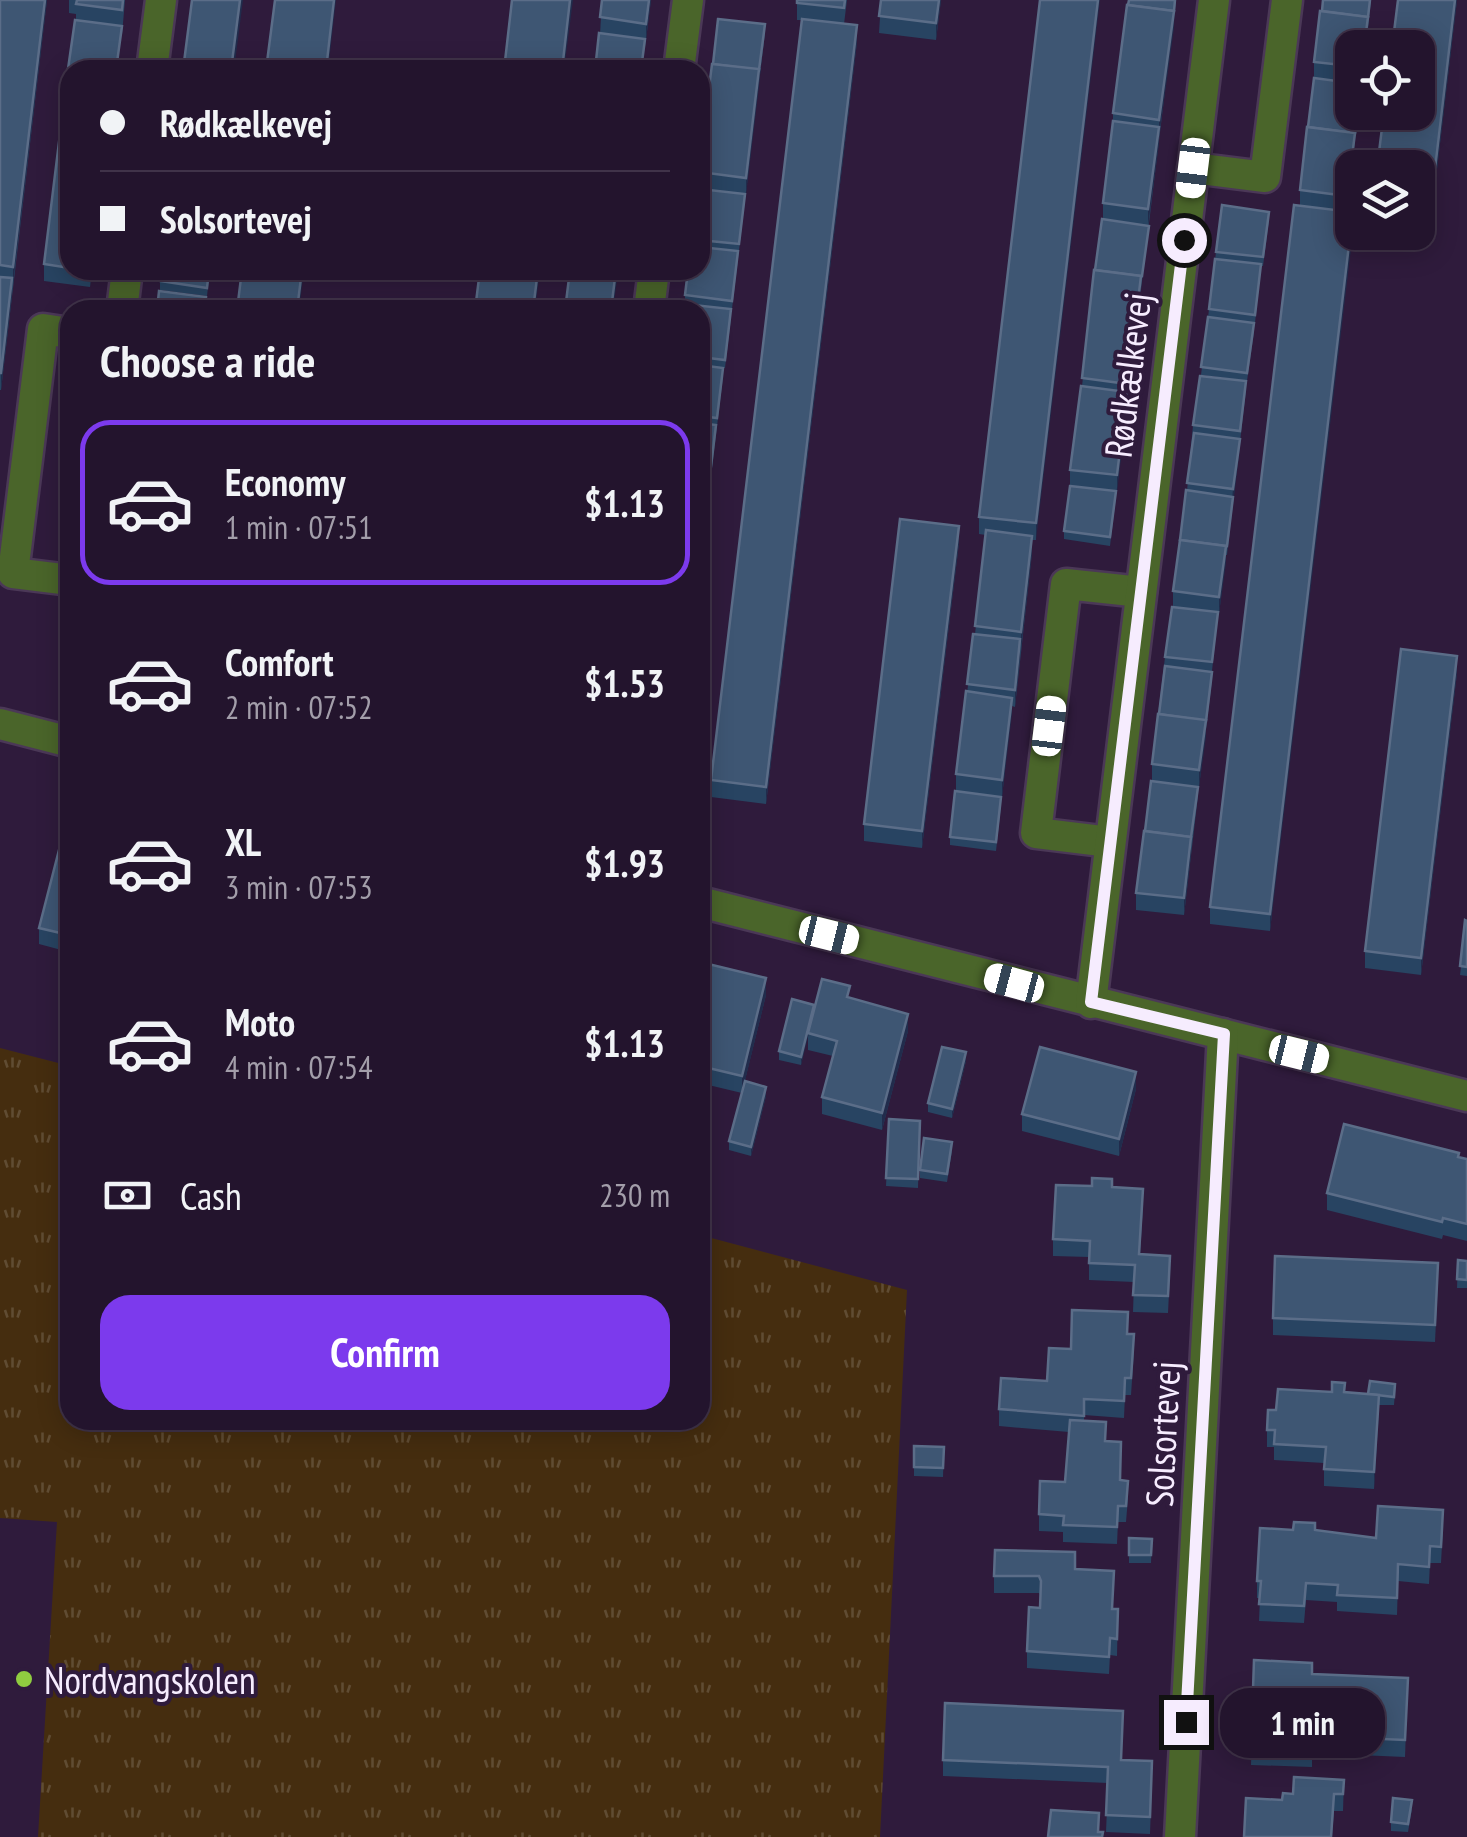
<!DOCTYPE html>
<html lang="en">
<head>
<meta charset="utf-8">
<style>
  :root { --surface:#23142d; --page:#2b1d35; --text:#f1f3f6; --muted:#a39eaa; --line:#403349; --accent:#7c3aed }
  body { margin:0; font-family:"PT Sans Narrow",sans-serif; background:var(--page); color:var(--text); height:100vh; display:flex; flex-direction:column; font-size:38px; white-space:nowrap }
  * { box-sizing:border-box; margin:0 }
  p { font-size:32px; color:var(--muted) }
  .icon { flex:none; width:55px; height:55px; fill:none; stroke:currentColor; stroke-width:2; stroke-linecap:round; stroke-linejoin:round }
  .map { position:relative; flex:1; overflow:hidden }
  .details { position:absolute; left:60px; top:300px; width:650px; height:1130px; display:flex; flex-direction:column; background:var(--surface); border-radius:30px; box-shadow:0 5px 25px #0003,0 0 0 2px var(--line) }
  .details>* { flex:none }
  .banner { position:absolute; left:60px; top:60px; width:650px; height:220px; border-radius:30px; box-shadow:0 5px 25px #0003,0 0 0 2px var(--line); display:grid; align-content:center; height:220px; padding:0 40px; background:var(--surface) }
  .tools { position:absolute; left:1335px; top:30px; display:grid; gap:20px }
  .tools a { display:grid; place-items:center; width:100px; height:100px; border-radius:20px; background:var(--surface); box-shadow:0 5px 25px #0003,0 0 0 2px var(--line); font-size:50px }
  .end { position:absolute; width:45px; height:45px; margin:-22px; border:12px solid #f6ecfe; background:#111; box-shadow:0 0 0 5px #111 }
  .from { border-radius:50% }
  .bubble { position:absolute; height:70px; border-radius:30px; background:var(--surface); box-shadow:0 5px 25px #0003,0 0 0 2px var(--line); font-size:32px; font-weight:700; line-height:70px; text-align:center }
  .car { position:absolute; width:30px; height:60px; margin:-30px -15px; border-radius:12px; box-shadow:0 0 8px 2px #0007; background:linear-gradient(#fff 24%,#345 0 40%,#fff 0 76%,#345 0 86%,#fff 0) }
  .banner b { display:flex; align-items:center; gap:35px; height:95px; font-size:38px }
  .banner b+b { border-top:2px solid var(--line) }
  .banner i { width:25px; height:25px; background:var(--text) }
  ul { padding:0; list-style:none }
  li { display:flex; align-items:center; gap:30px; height:165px; margin:0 20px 15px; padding:0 20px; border:5px solid transparent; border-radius:30px }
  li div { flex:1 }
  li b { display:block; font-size:38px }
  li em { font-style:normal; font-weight:700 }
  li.active { border-color:var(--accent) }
  li>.icon { width:90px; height:90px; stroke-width:1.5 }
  h2 { padding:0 40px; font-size:45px; line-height:120px }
  .pay { display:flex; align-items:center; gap:25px; height:110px; padding:0 40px; font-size:38px }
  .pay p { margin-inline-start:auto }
  .primary-button { display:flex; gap:20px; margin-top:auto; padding:20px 40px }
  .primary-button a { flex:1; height:115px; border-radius:30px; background:var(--accent); color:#fff; font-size:40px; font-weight:700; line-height:115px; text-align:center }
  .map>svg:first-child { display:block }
</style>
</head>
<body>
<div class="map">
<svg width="1467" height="1837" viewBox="0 0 1467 1837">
  <defs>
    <pattern id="park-tufts" width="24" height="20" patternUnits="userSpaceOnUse" patternTransform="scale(2.5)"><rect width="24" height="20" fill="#452d0f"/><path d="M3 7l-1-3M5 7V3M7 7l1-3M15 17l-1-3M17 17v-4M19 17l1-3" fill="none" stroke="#604c33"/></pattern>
  </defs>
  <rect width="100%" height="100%" fill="#2f1b3c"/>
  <polygon fill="url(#park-tufts)" points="0,1048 70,1066 70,1420 700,1420 700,1235 907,1290 880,1837 38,1837 57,1522 0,1518"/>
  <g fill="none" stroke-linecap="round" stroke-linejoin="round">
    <defs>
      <g id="minor">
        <polyline points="152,70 161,0"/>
        <polyline points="679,70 688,0"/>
        <polyline points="1193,168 1265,177 1287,0"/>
        <polyline points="122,310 127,270"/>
        <polyline points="649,310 654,270"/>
        <polyline points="70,333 43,329 13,573 70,580"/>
        <polyline points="0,724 70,742"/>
        <polyline points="1110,842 1036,833 1066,584 1141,592"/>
        <polyline points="700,902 1467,1096"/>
        <polyline points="1091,1003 1214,0"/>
        <polyline points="1180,1837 1223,1034"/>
      </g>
    </defs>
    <use href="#minor" stroke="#4b3857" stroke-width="35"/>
    <use href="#minor" stroke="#4a652a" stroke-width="30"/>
  </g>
  <g fill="#284462">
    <polygon points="0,0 47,0 1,390 0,390"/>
    <polygon points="69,0 125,0 122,35 70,70 70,270 92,270 90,287 44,281 44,264 76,20 76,14 69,13"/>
    <polygon points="602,0 651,0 645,47 600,34"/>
    <polygon points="797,0 847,0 844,24 857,42 766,804 711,797 711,780 802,20 797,20"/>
    <polygon points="881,0 941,0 936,40 879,33"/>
    <polygon points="1040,0 1036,540 1032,540 1032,553 1015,707 1012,706 1002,797 957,791 1001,806 996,851 950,845 950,837 956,791 956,774 975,634 986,535 979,534 979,517"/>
    <polygon points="1129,0 1176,0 1110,546 1064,539 1064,531 1070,486 1070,470 1082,386 1095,270 1103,219 1103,203 1113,125 1113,113"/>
    <polygon points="1371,0 1366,48 1352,48 1352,112 1358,112 1270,931 1210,924 1210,907 1300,206 1300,190 1314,78 1314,62"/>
    <polygon points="1457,0 1430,228 1418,226 1418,168"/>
    <polygon points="765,33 732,309 695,305 731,318 725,368 700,365 700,310 685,304 685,295 700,270 700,161"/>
    <polygon points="1269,220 1263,266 1261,266 1255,323 1252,323 1254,332 1247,381 1201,375 1216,252"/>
    <polygon points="210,270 207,296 160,290 160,281"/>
    <polygon points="700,365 723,377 710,484 700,482"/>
    <polygon points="1246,390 1227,555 1226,555 1219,614 1218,614 1212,671 1212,680 1199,787 1158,782 1198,796 1184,915 1136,910 1136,893 1152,781 1152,764 1165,657 1173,608 1173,591 1187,491 1193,425"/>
    <polygon points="959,543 922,848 864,841 864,824"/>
    <polygon points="1457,673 1421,975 1365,968 1365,951"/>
    <polygon points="70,807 70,974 64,972 65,951 39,944 39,928"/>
    <polygon points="1467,902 1467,976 1460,975 1467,921"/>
    <polygon points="700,962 766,995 743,1088 766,1096 751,1156 729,1150 729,1141 742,1093 700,1083"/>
    <polygon points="850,998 908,1031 882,1130 822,1114 822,1097 833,1056 808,1050 808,1034 801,1065 779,1060 779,1051 814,1012"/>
    <polygon points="966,1061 952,1118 928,1112 928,1103"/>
    <polygon points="1136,1089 1119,1156 1022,1131 1022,1114"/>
    <polygon points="889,1119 920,1121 918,1188 886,1186"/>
    <polygon points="952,1151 947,1182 920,1178 920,1170"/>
    <polygon points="1459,1157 1467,1159 1467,1241 1443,1235 1442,1239 1327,1210 1327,1193"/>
    <polygon points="1112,1187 1143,1206 1140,1255 1170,1273 1168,1313 1133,1312 1134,1282 1089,1280 1089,1257 1053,1256 1053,1239"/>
    <polygon points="1458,1260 1467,1261 1467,1288 1457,1288"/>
    <polygon points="1438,1280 1435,1342 1273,1335 1273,1318"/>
    <polygon points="1128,1334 1134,1351 1131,1395 1125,1395 1124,1418 1084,1415 1084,1421 1106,1441 1128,1498 1126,1522 1118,1522 1117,1544 1063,1542 1063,1532 1039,1531 1039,1514 1065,1482 1069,1432 999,1426 999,1409 1047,1381 1071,1349"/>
    <polygon points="1345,1392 1368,1394 1395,1392 1394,1405 1379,1405 1374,1489 1324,1486 1324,1463 1274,1460 1274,1447 1267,1447 1267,1430"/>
    <polygon points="914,1446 944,1447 943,1477 914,1476"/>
    <polygon points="1443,1527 1441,1563 1430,1563 1429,1584 1398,1581 1397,1615 1337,1611 1337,1602 1306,1600 1304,1623 1259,1621 1260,1598 1257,1598 1257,1581 1315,1530 1376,1538"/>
    <polygon points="1129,1538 1152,1539 1151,1563 1129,1563"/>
    <polygon points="1075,1569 1113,1609 1118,1609 1117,1656 1110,1655 1109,1674 1027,1668 1027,1651 1040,1608 1041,1596 1039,1593 994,1593 994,1576"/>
    <polygon points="1254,1660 1312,1674 1408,1678 1405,1757 1312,1753 1312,1767 1251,1765"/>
    <polygon points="1123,1728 1121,1760 1152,1778 1150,1834 1106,1832 1108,1783 943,1776 943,1760"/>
    <polygon points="1344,1780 1343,1811 1334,1811 1332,1837 1244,1837 1282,1800 1293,1794"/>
    <polygon points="1412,1809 1408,1832 1391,1831 1391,1822"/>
  </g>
  <g fill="#212c4c">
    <polygon points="45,0 47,0 13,284 13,267"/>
    <polygon points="240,0 243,0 234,70 231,70"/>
    <polygon points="334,0 336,0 328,70 326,70"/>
    <polygon points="570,0 573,0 564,70 562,70"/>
    <polygon points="649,0 651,0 646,40 646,24"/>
    <polygon points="939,0 941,0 936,40 936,23"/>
    <polygon points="1098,0 1100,0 1036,540 1036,523"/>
    <polygon points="1175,0 1174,28 1159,137 1159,120"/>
    <polygon points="1455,0 1457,0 1430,228 1430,211"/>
    <polygon points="765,24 759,86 746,195 746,178"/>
    <polygon points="857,25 857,42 766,804 766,787"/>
    <polygon points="1357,112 1358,112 1347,212 1347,196"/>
    <polygon points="1159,127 1159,144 1148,226 1148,209"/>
    <polygon points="1352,219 1353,232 1270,931 1270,914"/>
    <polygon points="302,270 304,270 299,310 297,310"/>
    <polygon points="538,270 540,270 535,310 533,310"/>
    <polygon points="616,270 617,280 613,310 611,310"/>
    <polygon points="1141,276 1141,293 1128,401 1128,384"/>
    <polygon points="12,278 12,295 1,390 1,373"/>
    <polygon points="1127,392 1127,408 1117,492 1117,475"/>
    <polygon points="1240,439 1240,448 1227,555 1233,489"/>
    <polygon points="959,526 959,543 922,848 922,831"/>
    <polygon points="1032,536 1032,553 1021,649 1021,632"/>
    <polygon points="1226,546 1226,563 1219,614 1219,597"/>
    <polygon points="1020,639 1020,656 1015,707 1015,690"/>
    <polygon points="1457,656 1457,673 1421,975 1421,958"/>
    <polygon points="1012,698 1012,714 1002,797 1002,780"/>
    <polygon points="1206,720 1206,737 1199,787 1199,770"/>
    <polygon points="1191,837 1191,854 1184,915 1184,898"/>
    <polygon points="766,978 766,995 742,1093 742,1076"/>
    <polygon points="814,1005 814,1013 801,1065 801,1057"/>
    <polygon points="908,1014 908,1031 882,1130 882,1113"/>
    <polygon points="966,1052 966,1061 952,1118 952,1109"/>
    <polygon points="1136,1072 1136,1089 1119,1156 1119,1139"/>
    <polygon points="766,1087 766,1096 751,1156 751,1147"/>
    <polygon points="1379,1395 1379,1412 1374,1489 1374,1472"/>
  </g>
  <g fill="#3e5673" stroke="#5b6d88" stroke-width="2.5">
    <polygon points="0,0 45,0 13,267 0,265"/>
    <polygon points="77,0 123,0 122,10 76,4"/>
    <polygon points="192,0 240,0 231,70 183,70"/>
    <polygon points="275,0 334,0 326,70 266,70"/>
    <polygon points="512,0 570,0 562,70 504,70"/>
    <polygon points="602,0 649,0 646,24 600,17"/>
    <polygon points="797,0 845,0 844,8 797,3"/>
    <polygon points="881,0 939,0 936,23 879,16"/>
    <polygon points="1040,0 1098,0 1036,523 979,517"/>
    <polygon points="1129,0 1175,0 1174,11 1128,5"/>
    <polygon points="1323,0 1370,0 1368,17 1322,11"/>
    <polygon points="1398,0 1455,0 1430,211 1418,210 1418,168 1377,168 1384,112 1418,112 1418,48 1392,48"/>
    <polygon points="1127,5 1174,11 1159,120 1113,113"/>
    <polygon points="1320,11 1368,17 1364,48 1352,48 1352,66 1314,62"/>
    <polygon points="718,19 765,24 759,70 713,64"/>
    <polygon points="802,19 857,25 766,787 711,780"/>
    <polygon points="75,20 122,26 116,70 68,69"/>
    <polygon points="599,33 645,39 641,70 595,70"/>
    <polygon points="712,64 759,69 746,178 700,172 700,161"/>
    <polygon points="68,69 73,70 70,70 70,268 44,264"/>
    <polygon points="1314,78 1352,83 1352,112 1357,112 1355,133 1308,127"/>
    <polygon points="1113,121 1159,127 1148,209 1103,203"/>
    <polygon points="1307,127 1355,133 1347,196 1300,190"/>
    <polygon points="700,189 745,194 739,244 700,240"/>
    <polygon points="1222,205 1269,212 1263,257 1216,252"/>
    <polygon points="1294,205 1352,212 1352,219 1270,914 1210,907"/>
    <polygon points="1102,219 1149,226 1142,276 1095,270"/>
    <polygon points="700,247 738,251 732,301 685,295 688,270 700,270"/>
    <polygon points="1215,259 1261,264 1255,315 1209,309"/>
    <polygon points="161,270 209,270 207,288 160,281"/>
    <polygon points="242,270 302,270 297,310 237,310"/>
    <polygon points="480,270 538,270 533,310 475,310"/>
    <polygon points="570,270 616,270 611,310 565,310"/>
    <polygon points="1094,270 1141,276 1128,384 1082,378"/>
    <polygon points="0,277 12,278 1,373 0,373"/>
    <polygon points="159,291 206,297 205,310 157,310"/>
    <polygon points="684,304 731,309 725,360 700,357 700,310 683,310"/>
    <polygon points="1208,317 1254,323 1247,373 1201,367"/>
    <polygon points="700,365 723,368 717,418 700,416"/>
    <polygon points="1200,376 1246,381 1240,431 1193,425"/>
    <polygon points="1081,386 1127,392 1117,475 1070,470"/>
    <polygon points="700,423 716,425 710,475 700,474"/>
    <polygon points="1194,433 1240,439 1233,489 1187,483"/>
    <polygon points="700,482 709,483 703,534 700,533"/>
    <polygon points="1070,486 1116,491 1110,537 1064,531"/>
    <polygon points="1186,490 1233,497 1227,546 1180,540"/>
    <polygon points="900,519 959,526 922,831 864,824"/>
    <polygon points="986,530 1032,536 1021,632 975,626"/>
    <polygon points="1180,540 1226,546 1219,597 1173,591"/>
    <polygon points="1172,607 1218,612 1212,662 1165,657"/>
    <polygon points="973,634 1020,639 1015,690 967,684"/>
    <polygon points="1401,649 1457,656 1421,958 1365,951"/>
    <polygon points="1165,666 1212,672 1206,721 1159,714"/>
    <polygon points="966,691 1012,698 1002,780 956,774"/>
    <polygon points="1158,714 1206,720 1199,770 1152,764"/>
    <polygon points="1151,781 1198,787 1191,837 1145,831"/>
    <polygon points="955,791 1001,797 996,842 950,837"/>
    <polygon points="70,807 70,957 64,956 69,935 39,928"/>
    <polygon points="1144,831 1191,837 1184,898 1136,893"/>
    <polygon points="1465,920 1467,921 1467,967 1460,966"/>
    <polygon points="700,962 766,978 742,1076 700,1066"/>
    <polygon points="822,979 850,986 847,997 908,1014 882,1113 822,1097 837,1041 808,1033"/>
    <polygon points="792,999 814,1005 801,1057 779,1051"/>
    <polygon points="942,1047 966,1052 952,1109 928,1103"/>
    <polygon points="1040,1047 1136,1072 1119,1139 1022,1114"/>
    <polygon points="745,1081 766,1087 751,1147 729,1141"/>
    <polygon points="889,1119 920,1121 918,1179 886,1178"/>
    <polygon points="1344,1124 1459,1153 1458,1157 1467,1159 1467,1224 1443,1218 1442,1222 1327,1193"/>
    <polygon points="924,1138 952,1142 947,1174 920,1170"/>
    <polygon points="1092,1178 1112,1179 1112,1187 1143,1189 1139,1254 1170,1256 1168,1296 1133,1295 1135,1265 1089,1263 1090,1241 1053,1239 1056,1185 1092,1186"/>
    <polygon points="1275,1256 1438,1263 1435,1325 1273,1318"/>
    <polygon points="1458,1260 1467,1261 1467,1280 1457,1279"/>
    <polygon points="1072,1310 1128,1312 1127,1334 1134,1334 1131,1378 1125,1378 1124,1401 1084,1399 1084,1416 999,1409 1001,1378 1047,1381 1049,1348 1071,1349"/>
    <polygon points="1370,1381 1395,1384 1394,1397 1368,1394"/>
    <polygon points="1332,1382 1345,1383 1344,1392 1379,1395 1374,1472 1324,1469 1326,1447 1274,1444 1275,1430 1267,1430 1268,1410 1276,1410 1278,1389 1332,1392"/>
    <polygon points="1070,1420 1106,1422 1105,1441 1121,1442 1120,1480 1128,1481 1126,1506 1118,1506 1117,1527 1063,1525 1064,1516 1039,1514 1040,1481 1065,1482"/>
    <polygon points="914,1446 944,1447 943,1468 914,1467"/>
    <polygon points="1378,1506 1443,1510 1441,1547 1430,1546 1429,1567 1398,1564 1397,1598 1337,1595 1338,1585 1306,1583 1304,1606 1259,1604 1261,1581 1257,1581 1260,1528 1293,1530 1294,1522 1315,1523 1315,1530 1376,1538"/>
    <polygon points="1129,1538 1152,1539 1151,1555 1129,1555"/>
    <polygon points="995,1550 1075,1552 1075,1569 1114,1571 1112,1609 1118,1609 1117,1639 1110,1638 1109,1657 1027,1651 1029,1607 1040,1608 1041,1581 1039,1576 994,1576"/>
    <polygon points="1254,1660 1312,1663 1312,1674 1408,1678 1405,1740 1312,1736 1312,1750 1251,1748"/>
    <polygon points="945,1703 1123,1711 1121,1760 1152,1761 1150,1817 1106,1815 1108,1767 943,1760"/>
    <polygon points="1294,1777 1344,1780 1343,1794 1334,1794 1331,1837 1244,1837 1246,1798 1282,1800 1283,1793 1293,1794"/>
    <polygon points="1393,1798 1412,1800 1408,1824 1391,1822"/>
    <polygon points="1051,1810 1099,1813 1098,1832 1103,1832 1102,1837 1048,1837"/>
  </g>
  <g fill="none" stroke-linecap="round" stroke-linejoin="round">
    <polyline stroke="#f6ecfe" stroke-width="12" points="1184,240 1091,1002 1224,1034 1186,1722"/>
  </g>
  <circle fill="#90cd40" stroke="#2f1b3c" stroke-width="4" cx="24" cy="1679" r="10"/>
  <g text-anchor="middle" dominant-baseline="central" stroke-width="8" stroke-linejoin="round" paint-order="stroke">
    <g font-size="38" fill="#f6ecfe" stroke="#2f1b3c">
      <text transform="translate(1127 375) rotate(-83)">Rødkælkevej</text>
      <text transform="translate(1162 1434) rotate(-87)">Solsortevej</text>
    </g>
    <g font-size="38" fill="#f6ecfe" stroke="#2f1b3c" text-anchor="start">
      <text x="44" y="1679">Nordvangskolen</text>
    </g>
  </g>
</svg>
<div class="tools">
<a><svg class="icon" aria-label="locate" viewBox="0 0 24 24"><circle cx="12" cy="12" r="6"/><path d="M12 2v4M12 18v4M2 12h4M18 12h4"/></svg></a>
<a><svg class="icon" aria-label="layers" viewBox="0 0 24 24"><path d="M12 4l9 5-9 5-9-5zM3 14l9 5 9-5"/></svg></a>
</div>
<i class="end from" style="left:1184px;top:240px"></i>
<i class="end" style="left:1186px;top:1722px"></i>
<div class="bubble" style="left:1220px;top:1688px;width:165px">1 min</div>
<i class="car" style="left:1193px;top:168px;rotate:187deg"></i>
<i class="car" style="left:1049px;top:726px;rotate:7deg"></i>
<i class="car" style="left:829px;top:935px;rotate:104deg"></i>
<i class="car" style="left:1014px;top:983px;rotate:285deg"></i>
<i class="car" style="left:1299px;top:1054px;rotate:104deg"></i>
<div class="banner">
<b><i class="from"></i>Rødkælkevej</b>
<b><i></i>Solsortevej</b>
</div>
<section class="details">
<h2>Choose a ride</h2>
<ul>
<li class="active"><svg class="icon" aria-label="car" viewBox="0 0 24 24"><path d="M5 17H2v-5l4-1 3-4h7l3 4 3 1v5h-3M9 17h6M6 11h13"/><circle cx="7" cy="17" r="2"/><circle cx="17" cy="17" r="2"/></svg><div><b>Economy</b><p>1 min · 07:51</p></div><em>$1.13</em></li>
<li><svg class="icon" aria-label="car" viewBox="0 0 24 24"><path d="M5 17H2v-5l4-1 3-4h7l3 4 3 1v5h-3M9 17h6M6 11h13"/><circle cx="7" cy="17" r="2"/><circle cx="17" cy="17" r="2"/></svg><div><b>Comfort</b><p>2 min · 07:52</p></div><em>$1.53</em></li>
<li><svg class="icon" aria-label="car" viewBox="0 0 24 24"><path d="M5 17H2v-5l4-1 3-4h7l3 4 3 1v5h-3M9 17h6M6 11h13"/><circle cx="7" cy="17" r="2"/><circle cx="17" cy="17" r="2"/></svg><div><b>XL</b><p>3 min · 07:53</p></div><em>$1.93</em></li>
<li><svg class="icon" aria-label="car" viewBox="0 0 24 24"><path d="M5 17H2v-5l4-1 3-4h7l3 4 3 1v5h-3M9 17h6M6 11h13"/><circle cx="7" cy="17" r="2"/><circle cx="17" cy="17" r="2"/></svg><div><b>Moto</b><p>4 min · 07:54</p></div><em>$1.13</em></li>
</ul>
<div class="pay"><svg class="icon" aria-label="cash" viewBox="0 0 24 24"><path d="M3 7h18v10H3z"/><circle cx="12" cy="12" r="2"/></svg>Cash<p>230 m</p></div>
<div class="primary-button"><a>Confirm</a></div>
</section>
</div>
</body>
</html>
